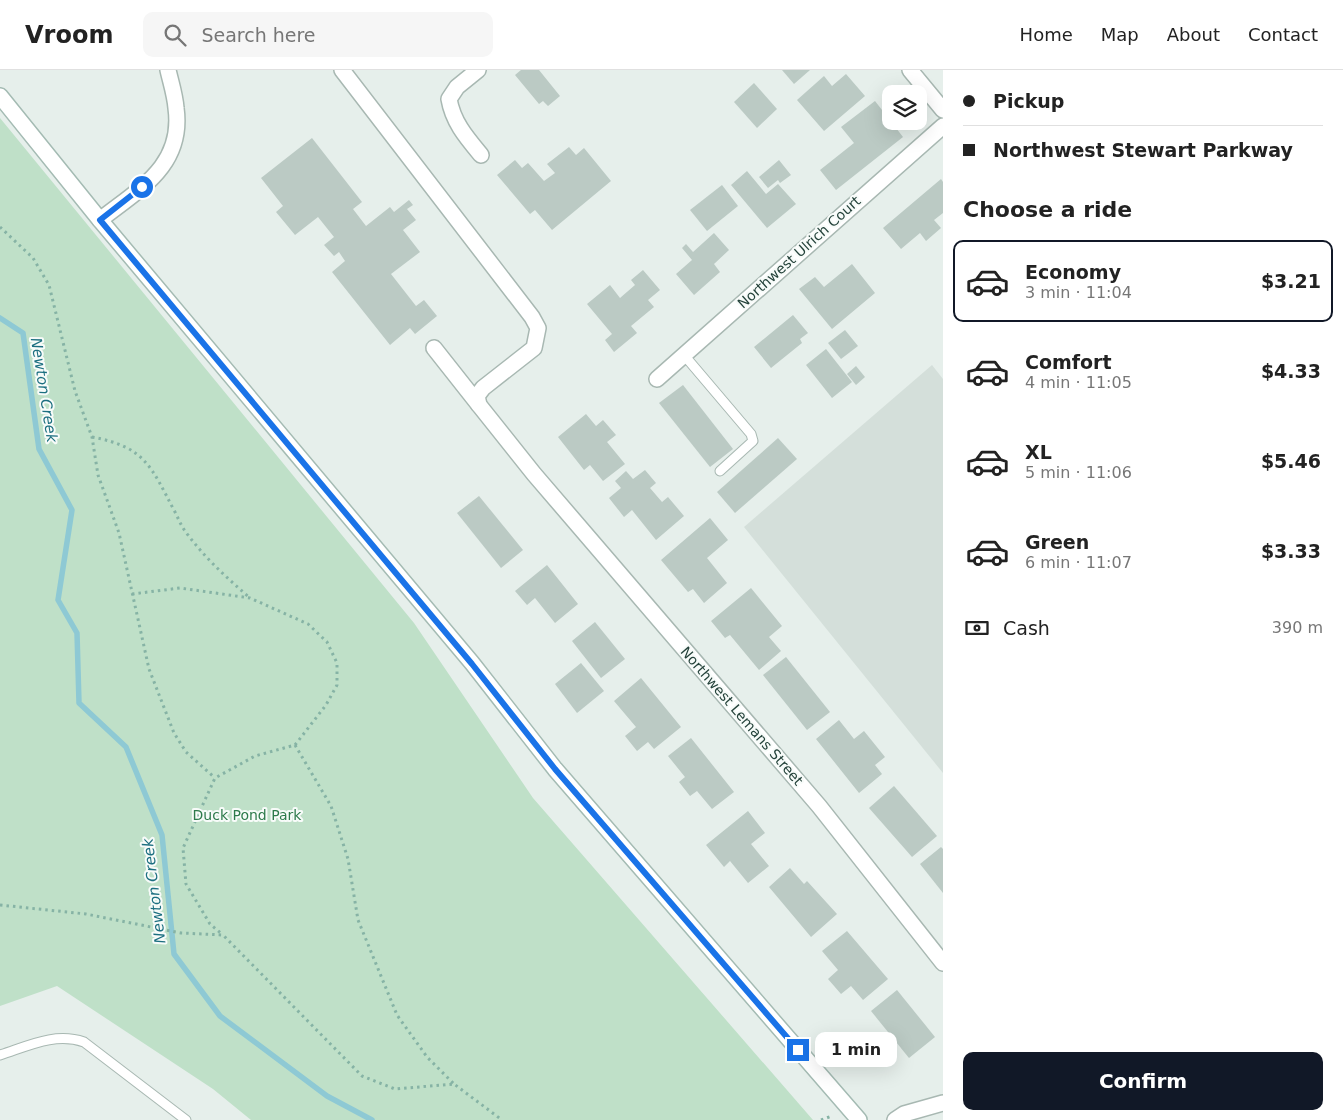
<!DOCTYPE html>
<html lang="en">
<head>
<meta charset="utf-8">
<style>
  :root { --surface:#fff; --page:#f6f6f6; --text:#222; --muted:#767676; --line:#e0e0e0; --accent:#111827 }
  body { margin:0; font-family:"DejaVu Sans",sans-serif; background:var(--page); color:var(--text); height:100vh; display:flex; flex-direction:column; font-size:19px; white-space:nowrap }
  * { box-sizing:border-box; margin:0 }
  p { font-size:16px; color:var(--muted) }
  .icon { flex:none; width:28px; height:28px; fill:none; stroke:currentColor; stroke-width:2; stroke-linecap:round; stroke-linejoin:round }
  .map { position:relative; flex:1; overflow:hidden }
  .sheet { display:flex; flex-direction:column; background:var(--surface); width:400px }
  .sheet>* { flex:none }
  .top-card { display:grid; align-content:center; height:110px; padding:0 20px; background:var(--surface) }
  .buttons { position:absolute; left:882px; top:15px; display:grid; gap:10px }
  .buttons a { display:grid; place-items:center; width:45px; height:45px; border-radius:10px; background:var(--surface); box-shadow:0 5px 20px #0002; font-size:25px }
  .end { position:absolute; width:22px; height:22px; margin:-11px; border:6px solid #1a73e8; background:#fff; box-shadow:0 0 0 2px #fff }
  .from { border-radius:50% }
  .bubble { position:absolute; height:35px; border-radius:10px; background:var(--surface); box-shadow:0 5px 20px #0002; font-size:16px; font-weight:800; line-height:35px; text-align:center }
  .top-card b { display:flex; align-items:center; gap:18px; height:48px; font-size:19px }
  .top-card b+b { border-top:1px solid var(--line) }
  .top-card i { width:12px; height:12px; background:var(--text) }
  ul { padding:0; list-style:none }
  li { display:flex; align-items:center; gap:15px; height:82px; margin:0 10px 8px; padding:0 10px; border:2px solid transparent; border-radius:10px }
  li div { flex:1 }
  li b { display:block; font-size:19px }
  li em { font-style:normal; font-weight:800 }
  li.on { border-color:var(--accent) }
  li>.icon { width:45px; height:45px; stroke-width:1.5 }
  h2 { padding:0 20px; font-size:22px; line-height:60px }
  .pay { display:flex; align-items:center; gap:12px; height:55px; padding:0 20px; font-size:19px }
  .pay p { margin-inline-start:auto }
  .button { display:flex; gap:10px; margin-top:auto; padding:10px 20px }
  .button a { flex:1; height:58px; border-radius:10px; background:var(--accent); color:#fff; font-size:20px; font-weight:800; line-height:58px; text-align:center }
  header { display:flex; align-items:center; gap:30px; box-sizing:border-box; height:70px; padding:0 25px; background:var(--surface); border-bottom:1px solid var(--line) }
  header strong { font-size:24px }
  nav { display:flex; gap:28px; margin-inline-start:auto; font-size:18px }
  .search { width:350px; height:45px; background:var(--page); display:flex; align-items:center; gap:12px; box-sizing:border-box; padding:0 18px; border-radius:10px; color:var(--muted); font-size:19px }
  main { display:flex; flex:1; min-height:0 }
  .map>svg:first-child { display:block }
</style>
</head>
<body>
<header>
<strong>Vroom</strong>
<div class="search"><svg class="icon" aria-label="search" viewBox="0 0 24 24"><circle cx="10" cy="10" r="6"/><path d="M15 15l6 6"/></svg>Search here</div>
<nav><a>Home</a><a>Map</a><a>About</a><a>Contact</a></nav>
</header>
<main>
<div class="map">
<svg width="943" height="1050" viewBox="0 0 943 1050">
  <rect width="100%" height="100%" fill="#e6efeb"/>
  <polygon fill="#d4dfda" points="932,295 943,309 943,703 744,457"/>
  <polygon fill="#bfe0c8" points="0,48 414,553 533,728 813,1050 251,1050 213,1019 57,916 0,936"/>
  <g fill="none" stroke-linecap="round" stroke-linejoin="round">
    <polyline stroke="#8ec9d4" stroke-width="5.5" points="0,248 23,263 39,379 72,440 58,530 77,563 79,633 126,677 162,765 174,884 220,946 327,1026 372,1050"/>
  </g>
  <g fill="#bbcac4">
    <polygon points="521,0 539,0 560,26 548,36 543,31 539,34 515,5"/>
    <polygon points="782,0 810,0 794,14"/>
    <polygon points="846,4 865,26 824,61 797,30 824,6 832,16"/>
    <polygon points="754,13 777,39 757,58 734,32"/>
    <polygon points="875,31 903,67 836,120 820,100 854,73 841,57"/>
    <polygon points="312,68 362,132 353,139 366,156 390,137 394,142 409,130 413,135 407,139 416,150 403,160 420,182 391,204 416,236 424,230 437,246 415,264 410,258 390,275 332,202 345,191 339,182 334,186 324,175 334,167 318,147 295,165 276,142 283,136 261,108"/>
    <polygon points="569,77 576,85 584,78 611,111 552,160 535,140 530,144 497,105 515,90 522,98 528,93 544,111 555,103 547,94"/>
    <polygon points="779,90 791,105 780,113 778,110 768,118 759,107"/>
    <polygon points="747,101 766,124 778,114 796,134 767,158 731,115"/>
    <polygon points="941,109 943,112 943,143 934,150 941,158 926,171 920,163 901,179 883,158"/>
    <polygon points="722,115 738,136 707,161 690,140"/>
    <polygon points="714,163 729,180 714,194 720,202 694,225 676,204 692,190 682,178 686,174 693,182"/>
    <polygon points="852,194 875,223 832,259 799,219 815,207 824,217"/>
    <polygon points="643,200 660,220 648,230 654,237 631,256 637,263 614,282 605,270 612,264 587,234 610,215 620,228 635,215 631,210"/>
    <polygon points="793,245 808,263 800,269 802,273 771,298 754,277"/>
    <polygon points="845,260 858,276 841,289 828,273"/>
    <polygon points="826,279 852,312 832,328 806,295"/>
    <polygon points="856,296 865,307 856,315 847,304"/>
    <polygon points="683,315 733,379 710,397 659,333"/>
    <polygon points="586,344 596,356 603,350 616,365 607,372 625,394 603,411 590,395 584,400 558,367"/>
    <polygon points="778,368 797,389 735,443 717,422"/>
    <polygon points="645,400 656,413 650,418 662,432 668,427 684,446 656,470 632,440 624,447 609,428 621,418 615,411 626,401 633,409"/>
    <polygon points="479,426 523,480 501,498 457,443"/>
    <polygon points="710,448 728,470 707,488 727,513 704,533 693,519 688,522 661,490"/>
    <polygon points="547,495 578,534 555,553 535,528 527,535 515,521"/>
    <polygon points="751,518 782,556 769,567 781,581 759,600 730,565 725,568 711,551"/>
    <polygon points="595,552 625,589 601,608 572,571"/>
    <polygon points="786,587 830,642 807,660 763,605"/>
    <polygon points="581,593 604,621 577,643 555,614"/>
    <polygon points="641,608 681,657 654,679 648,672 637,681 625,666 636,657 614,631"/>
    <polygon points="839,650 854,669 864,661 885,687 875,695 882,704 859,723 816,669"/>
    <polygon points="691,668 734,722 712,739 697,721 690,726 679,712 685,707 668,686"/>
    <polygon points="894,716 937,766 912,787 869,738"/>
    <polygon points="748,741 765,763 751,774 769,796 748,813 730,791 724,797 706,775"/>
    <polygon points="941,777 943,779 943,823 920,794"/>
    <polygon points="790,798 804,814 807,811 837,844 811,867 769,817"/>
    <polygon points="847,861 888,909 863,930 851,916 841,924 828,909 838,900 822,881"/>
    <polygon points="897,920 935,967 909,988 871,941"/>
  </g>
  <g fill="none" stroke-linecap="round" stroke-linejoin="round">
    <defs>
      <g id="service">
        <polyline points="684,285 751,364 753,371 720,401"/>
        <path d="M 0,985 C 28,976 55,962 84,972 L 186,1050"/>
      </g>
      <g id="minor">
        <polyline points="342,0 532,247 538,258 534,278 483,318 477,326 479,335 534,404 819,736 943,893"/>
        <path d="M 478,0 L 457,17 L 449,29 C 453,52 466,67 481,85"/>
        <path d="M 100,150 C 139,119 184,96 176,38 C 175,25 171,13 168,0"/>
        <polyline points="434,278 479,335"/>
        <polyline points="657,309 943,56"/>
      </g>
      <g id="tertiary">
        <polyline points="910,0 943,40"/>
        <polyline points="895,1050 904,1044 943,1033"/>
      </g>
      <polyline id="secondary" points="0,26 100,150 472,593 555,699 859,1050"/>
    </defs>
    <use href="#service" stroke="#a8b8b2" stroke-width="11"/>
    <use href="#minor" stroke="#a8b8b2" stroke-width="18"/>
    <use href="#tertiary" stroke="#a8b8b2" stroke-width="18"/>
    <use href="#secondary" stroke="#a4bbb3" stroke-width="18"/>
    <g stroke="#86b3a5" stroke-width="3" stroke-dasharray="2.5 4" stroke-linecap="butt">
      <polyline points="0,157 33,188 49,215 75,321 92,367 98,405 119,463 149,599 174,663 186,682 215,708"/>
      <path d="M 92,367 C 146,377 151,397 175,442 C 179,450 182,458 188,465 C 206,489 227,508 250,528"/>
      <polyline points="132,524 180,518 250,528 308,554 327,572 337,593 337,615 326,635 295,675 255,686 215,708 183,778 186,814 210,854 223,865"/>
      <polyline points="295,675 331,736 348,789 358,850 397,945 427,987 454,1014"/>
      <polyline points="0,835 86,844 181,863 223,865 362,1006 395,1019 454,1014 502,1050"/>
      <polyline points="821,1050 832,1046"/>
    </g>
    <use href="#service" stroke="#fff" stroke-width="9"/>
    <use href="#minor" stroke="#fff" stroke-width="15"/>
    <use href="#tertiary" stroke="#fff" stroke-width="15"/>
    <use href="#secondary" stroke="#fff" stroke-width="15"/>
  </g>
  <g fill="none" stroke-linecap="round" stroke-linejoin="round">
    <polyline stroke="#1a73e8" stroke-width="6" points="142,117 100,150 472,594 555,699 798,980"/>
  </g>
  <g text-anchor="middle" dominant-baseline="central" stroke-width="4" stroke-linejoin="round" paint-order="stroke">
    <g font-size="14" fill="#24423a" stroke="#f7fbf9">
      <text transform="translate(799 182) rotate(-42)">Northwest Ulrich Court</text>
      <text transform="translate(742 646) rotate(49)">Northwest Lemans Street</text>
    </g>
    <g font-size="14" fill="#2d7a4b" stroke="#f7fbf9">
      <text x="247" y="745">Duck Pond Park</text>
    </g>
    <g font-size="15" font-style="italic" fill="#1c6f80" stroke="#f7fbf9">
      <text transform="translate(44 320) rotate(81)">Newton Creek</text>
      <text transform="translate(154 821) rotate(-97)">Newton Creek</text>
    </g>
  </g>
</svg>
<div class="buttons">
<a><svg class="icon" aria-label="layers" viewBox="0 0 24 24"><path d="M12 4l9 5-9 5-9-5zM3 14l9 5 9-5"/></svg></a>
</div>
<i class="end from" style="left:142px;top:117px"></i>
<i class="end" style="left:798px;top:980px"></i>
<div class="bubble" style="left:815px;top:962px;width:82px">1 min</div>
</div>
<section class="sheet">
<div class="top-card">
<b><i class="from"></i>Pickup</b>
<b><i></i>Northwest Stewart Parkway</b>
</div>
<h2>Choose a ride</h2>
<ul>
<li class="on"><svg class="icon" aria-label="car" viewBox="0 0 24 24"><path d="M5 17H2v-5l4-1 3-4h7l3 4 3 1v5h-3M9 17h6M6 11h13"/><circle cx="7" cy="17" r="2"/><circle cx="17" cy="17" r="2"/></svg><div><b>Economy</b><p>3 min · 11:04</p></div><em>$3.21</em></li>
<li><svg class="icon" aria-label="car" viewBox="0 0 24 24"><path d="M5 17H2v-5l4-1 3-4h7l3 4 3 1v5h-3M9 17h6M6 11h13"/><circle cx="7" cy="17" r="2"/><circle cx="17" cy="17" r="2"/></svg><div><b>Comfort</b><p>4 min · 11:05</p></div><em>$4.33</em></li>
<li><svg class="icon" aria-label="car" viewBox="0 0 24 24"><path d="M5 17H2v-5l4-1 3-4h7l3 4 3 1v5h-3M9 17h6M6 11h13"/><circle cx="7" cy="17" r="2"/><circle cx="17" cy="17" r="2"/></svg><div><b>XL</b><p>5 min · 11:06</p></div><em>$5.46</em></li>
<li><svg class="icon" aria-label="car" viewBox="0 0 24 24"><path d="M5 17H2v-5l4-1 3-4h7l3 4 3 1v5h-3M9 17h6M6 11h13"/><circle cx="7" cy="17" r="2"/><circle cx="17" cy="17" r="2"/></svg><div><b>Green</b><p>6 min · 11:07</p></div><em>$3.33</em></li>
</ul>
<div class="pay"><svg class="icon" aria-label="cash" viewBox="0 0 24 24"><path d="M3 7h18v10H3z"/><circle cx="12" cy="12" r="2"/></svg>Cash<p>390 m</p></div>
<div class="button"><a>Confirm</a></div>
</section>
</main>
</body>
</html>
